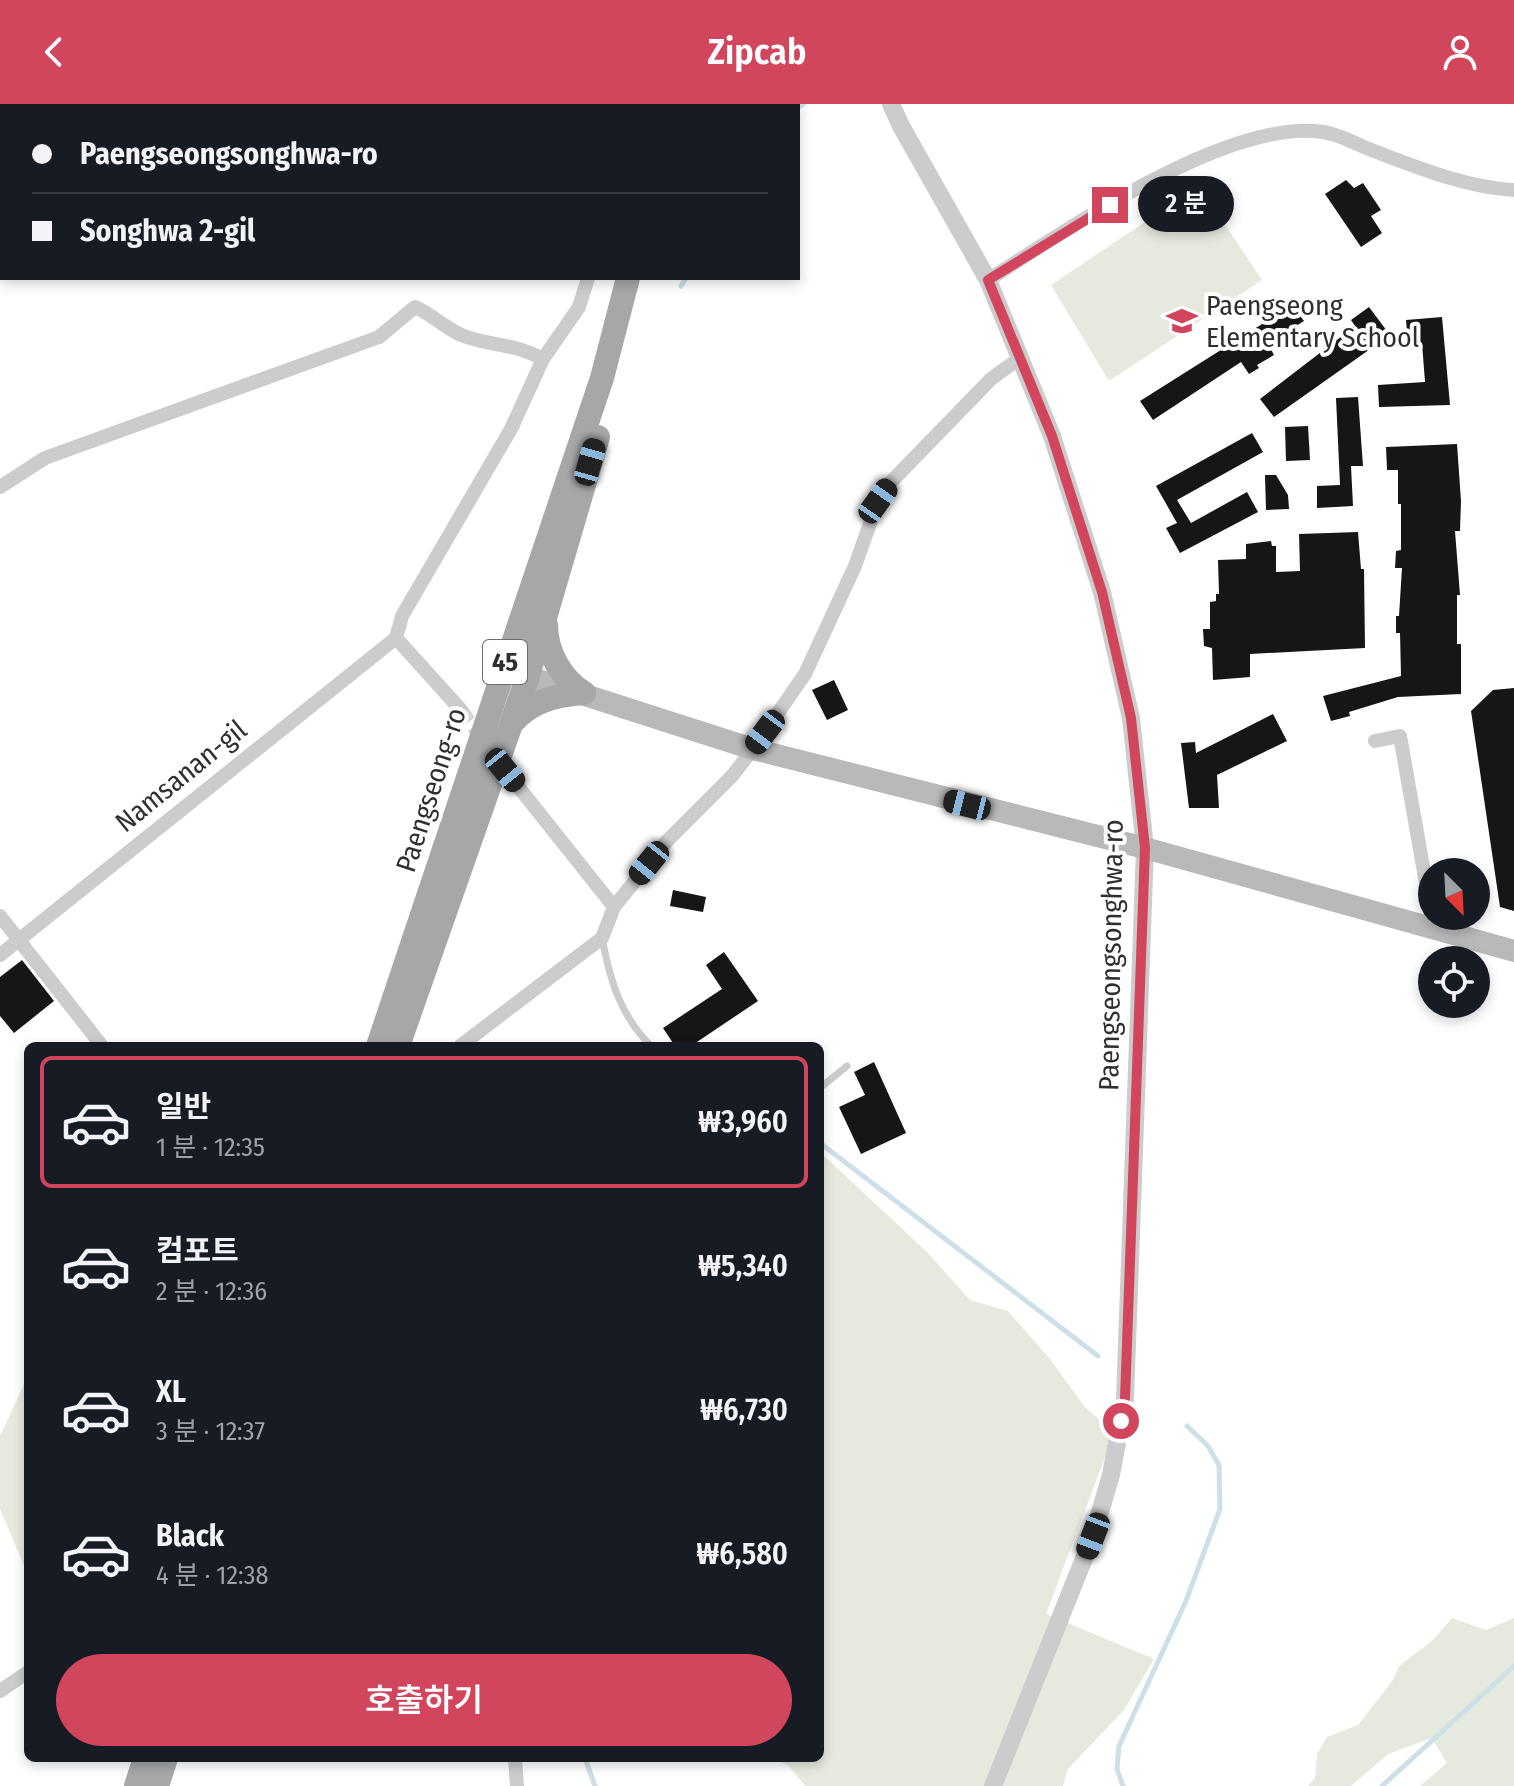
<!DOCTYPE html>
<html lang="ko">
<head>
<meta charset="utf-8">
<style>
  :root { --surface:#171b24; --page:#242831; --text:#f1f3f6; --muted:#9ea1a6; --line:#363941; --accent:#d1465d }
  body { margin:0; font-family:"Fira Sans Condensed","Noto Sans KR",sans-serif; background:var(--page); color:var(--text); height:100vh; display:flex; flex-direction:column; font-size:30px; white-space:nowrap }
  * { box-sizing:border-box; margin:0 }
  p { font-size:26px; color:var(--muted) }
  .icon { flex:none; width:44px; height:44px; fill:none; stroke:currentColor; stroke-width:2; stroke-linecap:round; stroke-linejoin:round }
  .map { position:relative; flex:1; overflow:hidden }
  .panel { position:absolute; left:24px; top:938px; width:800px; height:720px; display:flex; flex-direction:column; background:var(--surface); border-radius:12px; box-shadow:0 4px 12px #0003 }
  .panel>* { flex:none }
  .banner { position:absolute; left:0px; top:0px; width:800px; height:176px; box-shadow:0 4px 12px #0003; display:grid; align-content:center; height:176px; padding:0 32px; background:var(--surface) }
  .needle { width:52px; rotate:156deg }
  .buttons { position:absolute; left:1418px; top:754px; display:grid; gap:16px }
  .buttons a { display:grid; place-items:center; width:72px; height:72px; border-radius:50%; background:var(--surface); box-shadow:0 4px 12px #0003; font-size:40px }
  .end { position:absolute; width:36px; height:36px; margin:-18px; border:10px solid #d1465d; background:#fff; box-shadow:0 0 0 4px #fff }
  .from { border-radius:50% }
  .bubble { position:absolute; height:56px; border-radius:28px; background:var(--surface); box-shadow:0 4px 12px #0003; font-size:26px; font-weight:600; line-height:56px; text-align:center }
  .car { position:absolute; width:24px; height:48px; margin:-24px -12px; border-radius:10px; box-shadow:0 0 6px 2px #0007; background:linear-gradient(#222 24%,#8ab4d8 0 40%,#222 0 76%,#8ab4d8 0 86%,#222 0) }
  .banner b { display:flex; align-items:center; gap:28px; height:76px; font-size:30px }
  .banner b+b { border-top:2px solid var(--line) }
  .banner i { width:20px; height:20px; background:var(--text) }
  ul { padding:14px 0 0; list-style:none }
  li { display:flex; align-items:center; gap:24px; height:132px; margin:0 16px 12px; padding:0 16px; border:4px solid transparent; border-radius:12px }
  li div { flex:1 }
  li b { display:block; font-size:30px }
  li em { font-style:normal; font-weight:600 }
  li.active { border-color:var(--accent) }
  li>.icon { width:72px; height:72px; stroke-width:1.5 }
  .button { display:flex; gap:16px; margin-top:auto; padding:16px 32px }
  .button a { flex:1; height:92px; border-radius:48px; background:var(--accent); color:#fff; font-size:32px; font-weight:600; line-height:92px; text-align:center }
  header { display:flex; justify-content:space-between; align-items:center; height:104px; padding:0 32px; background:var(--accent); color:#fff; font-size:36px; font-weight:600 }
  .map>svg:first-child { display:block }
</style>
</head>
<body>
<header><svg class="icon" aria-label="back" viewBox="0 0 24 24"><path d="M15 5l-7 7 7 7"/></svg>Zipcab<svg class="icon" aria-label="person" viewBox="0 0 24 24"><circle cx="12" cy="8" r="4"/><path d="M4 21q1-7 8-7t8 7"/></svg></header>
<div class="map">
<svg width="1514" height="1682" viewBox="0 0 1514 1682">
  <rect width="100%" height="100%" fill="#fff"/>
  <g fill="#e6eade">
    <polygon points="1202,86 1262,176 1109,277 1051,181 1184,92"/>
    <polygon points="820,1048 927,1148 970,1196 1008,1207 1050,1255 1084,1302 1114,1329 1046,1510 1154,1555 1124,1606 1068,1665 1063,1682 805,1682 790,1663 775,1654 820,1654"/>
    <polygon points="28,1272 28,1471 0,1405 0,1332"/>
    <polygon points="1452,1514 1486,1526 1514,1514 1514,1682 1420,1682 1447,1659 1432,1634 1388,1650 1351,1682 1308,1682 1315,1674 1317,1650 1327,1633 1358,1621 1393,1576 1399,1562 1432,1537"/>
  </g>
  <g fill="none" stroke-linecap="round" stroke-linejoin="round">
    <g stroke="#cde0e8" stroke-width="5">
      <polyline points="798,3 804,0"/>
      <polyline points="681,182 686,174"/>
      <polyline points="820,1039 1098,1252"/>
      <polyline points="585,1654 595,1682"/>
      <polyline points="1123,1682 1117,1665 1119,1642 1186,1497 1220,1405 1219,1361 1208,1342 1187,1322"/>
      <polyline points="1382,1682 1514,1562"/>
    </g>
  </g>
  <g fill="#161616">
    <polygon points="1346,76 1354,84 1363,79 1381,106 1371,112 1382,129 1361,143 1325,90"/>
    <polygon points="1292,201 1304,217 1268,240 1274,251 1257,261 1259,264 1249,270 1241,258 1153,316 1140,297"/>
    <polygon points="1369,203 1390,231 1274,313 1260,295 1355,222 1351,216"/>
    <polygon points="1442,213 1450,301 1379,303 1378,281 1425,278 1422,239 1408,239 1406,216"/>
    <polygon points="1358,293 1363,362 1351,362 1353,402 1317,404 1317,382 1340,381 1336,294"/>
    <polygon points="1308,322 1310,356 1286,357 1285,323"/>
    <polygon points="1252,329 1263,348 1177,396 1191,419 1247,388 1258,408 1180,449 1166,424 1177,419 1156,382"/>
    <polygon points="1457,340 1461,397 1460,427 1455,427 1460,491 1457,491 1457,540 1461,540 1461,590 1398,593 1349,608 1350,612 1331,617 1323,592 1401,572 1400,529 1396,529 1396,512 1399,512 1402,464 1395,464 1396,447 1401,446 1401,400 1398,400 1398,366 1387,366 1386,343"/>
    <polygon points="1265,371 1276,371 1288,391 1289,405 1266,406"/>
    <polygon points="1358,428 1361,465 1364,465 1365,544 1250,550 1250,573 1213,576 1212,544 1204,542 1203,525 1210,525 1210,498 1216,497 1216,490 1219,490 1218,456 1246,455 1246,440 1271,437 1272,442 1276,442 1276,468 1300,467 1299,430"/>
    <polygon points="834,576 848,606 827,616 812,586"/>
    <polygon points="1514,584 1514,807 1500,803 1471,607 1493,586"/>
    <polygon points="1273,610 1287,637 1217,671 1219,704 1189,704 1181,639 1195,638 1196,649"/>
    <polygon points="673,786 706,793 703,808 670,802"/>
    <polygon points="724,848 758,897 691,942 675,942 663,924 722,885 706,861"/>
    <polygon points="22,856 54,897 14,929 0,912 0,873"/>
    <polygon points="874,958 906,1029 861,1050 839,1003 865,991 854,968"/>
  </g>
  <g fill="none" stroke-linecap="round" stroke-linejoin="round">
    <polyline stroke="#d5d5d5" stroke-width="14" stroke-dasharray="14 7" stroke-linecap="butt" points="461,606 483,636"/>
    <g stroke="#ccc" stroke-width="7">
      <path d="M 602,834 C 610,876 620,911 651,942"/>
      <polyline points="820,984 847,962"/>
    </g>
    <g stroke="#ccc" stroke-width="14">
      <polyline points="635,2 636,0"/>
      <path d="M 988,176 C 1068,125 1228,14 1323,28 C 1339,30 1358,41 1374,47 C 1419,64 1465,83 1514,86"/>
      <path d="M 0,383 L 45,354 L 379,233 L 415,203 C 434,211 450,229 470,234 C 496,242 519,241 543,255"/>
      <polyline points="396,534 402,512 511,325 543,255 579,203 588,174"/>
      <polyline points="396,534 461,606"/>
      <polyline points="1375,637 1400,632 1434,825"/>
      <polyline points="505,666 614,803"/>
      <polyline points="0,812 102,942"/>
      <polyline points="0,851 396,534"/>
      <polyline points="460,942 602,834 614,803 667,737 732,672 753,645 805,570 855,462 878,397 888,381 991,275 1020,254"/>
      <polyline points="0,1587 28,1568"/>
      <polyline points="515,1654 517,1682"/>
    </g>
    <polyline stroke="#ccc" stroke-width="18" points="891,0 901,22 988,176 1052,332 1102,488 1131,614 1145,744 1125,1295 1111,1371 1093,1432 993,1682"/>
    <polyline stroke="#b9b9b9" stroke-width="22" points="510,567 753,645 1145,744 1514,847"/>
    <g stroke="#a7a7a7" stroke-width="24">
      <polyline points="690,2 691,0"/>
      <path d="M 546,521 C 546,547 561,575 584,589"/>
      <path d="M 513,618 C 531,597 556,591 584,589"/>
      <polyline points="378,942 602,274 628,174"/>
      <polyline points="398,942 528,572 598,333"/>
      <polyline points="136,1682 145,1654"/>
      <polyline points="157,1682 166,1654"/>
    </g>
  </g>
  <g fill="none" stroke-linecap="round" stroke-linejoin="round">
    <polyline stroke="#d1465d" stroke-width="10" points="1110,101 988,176 1052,332 1102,488 1131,614 1145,744 1125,1295 1121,1317"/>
  </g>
  <defs>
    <symbol id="school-bare" viewBox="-9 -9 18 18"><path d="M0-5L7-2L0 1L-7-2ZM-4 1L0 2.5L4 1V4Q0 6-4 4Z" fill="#d1465d" stroke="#fff" stroke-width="2.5" paint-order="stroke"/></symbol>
  </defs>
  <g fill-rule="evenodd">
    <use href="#school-bare" x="1160" y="195" width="44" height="44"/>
  </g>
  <g text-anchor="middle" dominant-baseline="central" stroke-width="8" stroke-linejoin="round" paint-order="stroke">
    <rect fill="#fff" stroke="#6d6d6d" stroke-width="2" x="483" y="536" width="44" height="44" rx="6"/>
    <g font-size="26" font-weight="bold" fill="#2f2f2f">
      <text x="505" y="558">45</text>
    </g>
    <g font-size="28" fill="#2f2f2f" stroke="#fff" text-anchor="start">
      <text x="1206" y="201">Paengseong<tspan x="1206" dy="32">Elementary School</tspan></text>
    </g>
    <g font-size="28" fill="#2f2f2f" stroke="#fff">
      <text transform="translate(181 672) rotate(-39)">Namsanan-gil</text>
      <text transform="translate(431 686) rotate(-72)">Paengseong-ro</text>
      <text transform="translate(1111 851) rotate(-89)">Paengseongsonghwa-ro</text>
    </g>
  </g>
</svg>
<div class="buttons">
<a><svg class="needle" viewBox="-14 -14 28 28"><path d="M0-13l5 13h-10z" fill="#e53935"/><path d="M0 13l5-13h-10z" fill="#9ea1a6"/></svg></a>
<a><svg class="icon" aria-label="locate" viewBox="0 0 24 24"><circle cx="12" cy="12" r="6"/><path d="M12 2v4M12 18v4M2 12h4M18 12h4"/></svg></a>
</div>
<i class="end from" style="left:1121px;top:1317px"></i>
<i class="end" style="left:1110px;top:101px"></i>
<div class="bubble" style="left:1138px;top:72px;width:96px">2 분</div>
<i class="car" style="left:590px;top:358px;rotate:16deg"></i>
<i class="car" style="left:878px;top:397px;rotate:35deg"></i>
<i class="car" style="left:765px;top:628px;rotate:217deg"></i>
<i class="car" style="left:505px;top:666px;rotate:141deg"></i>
<i class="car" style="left:967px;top:701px;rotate:284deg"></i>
<i class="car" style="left:649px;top:759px;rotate:219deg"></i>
<i class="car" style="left:1093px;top:1432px;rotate:201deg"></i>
<div class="banner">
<b><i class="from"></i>Paengseongsonghwa-ro</b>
<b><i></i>Songhwa 2-gil</b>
</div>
<section class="panel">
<ul>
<li class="active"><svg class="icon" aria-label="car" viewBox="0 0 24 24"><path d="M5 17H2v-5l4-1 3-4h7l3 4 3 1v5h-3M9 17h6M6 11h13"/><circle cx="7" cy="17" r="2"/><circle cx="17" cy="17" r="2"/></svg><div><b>일반</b><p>1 분 · 12:35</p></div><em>₩3,960</em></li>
<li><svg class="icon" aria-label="car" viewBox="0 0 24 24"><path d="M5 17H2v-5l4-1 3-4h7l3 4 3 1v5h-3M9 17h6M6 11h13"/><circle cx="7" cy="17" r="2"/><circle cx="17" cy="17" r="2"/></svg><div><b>컴포트</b><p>2 분 · 12:36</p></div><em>₩5,340</em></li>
<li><svg class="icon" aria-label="car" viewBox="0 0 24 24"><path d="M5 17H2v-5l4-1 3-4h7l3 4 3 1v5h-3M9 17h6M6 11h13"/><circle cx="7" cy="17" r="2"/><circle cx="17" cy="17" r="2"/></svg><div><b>XL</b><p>3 분 · 12:37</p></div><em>₩6,730</em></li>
<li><svg class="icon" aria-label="car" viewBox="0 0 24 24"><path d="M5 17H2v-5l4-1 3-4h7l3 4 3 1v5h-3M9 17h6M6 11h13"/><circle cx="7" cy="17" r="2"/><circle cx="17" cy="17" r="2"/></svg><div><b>Black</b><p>4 분 · 12:38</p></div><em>₩6,580</em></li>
</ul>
<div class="button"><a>호출하기</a></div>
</section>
</div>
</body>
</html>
